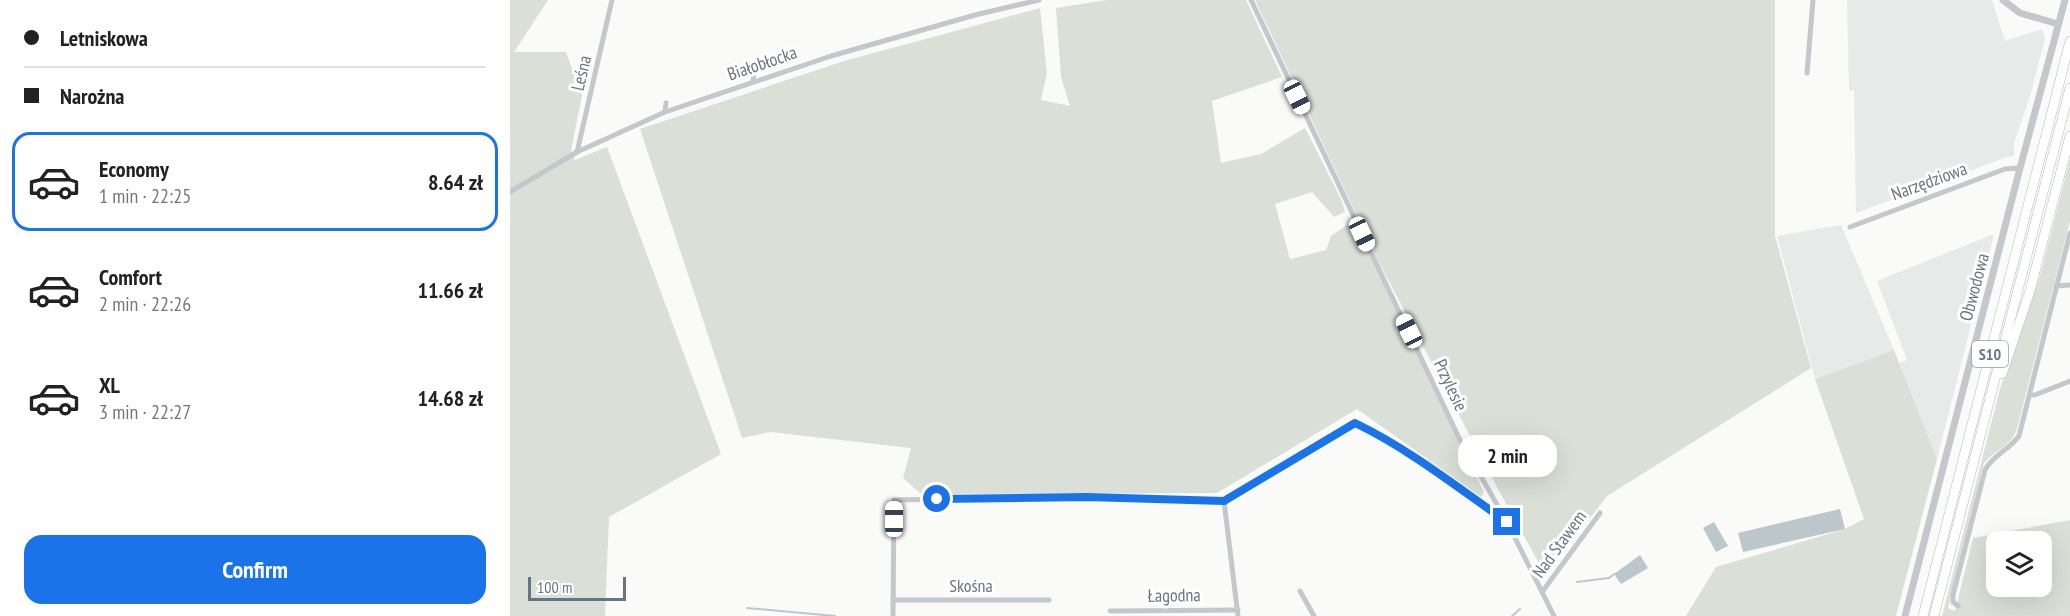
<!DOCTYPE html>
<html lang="en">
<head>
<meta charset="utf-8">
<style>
  :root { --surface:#fff; --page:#f2f2f2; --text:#222; --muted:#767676; --line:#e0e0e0; --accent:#1a73e8 }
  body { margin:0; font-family:"PT Sans Narrow",sans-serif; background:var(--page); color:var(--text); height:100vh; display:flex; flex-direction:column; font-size:22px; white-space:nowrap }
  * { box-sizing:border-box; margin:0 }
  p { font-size:20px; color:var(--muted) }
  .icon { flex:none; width:33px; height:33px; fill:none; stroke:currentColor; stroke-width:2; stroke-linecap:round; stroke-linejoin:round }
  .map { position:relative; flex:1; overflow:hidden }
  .drawer { display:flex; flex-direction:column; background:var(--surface); width:510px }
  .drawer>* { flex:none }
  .top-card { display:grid; align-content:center; height:132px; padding:0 24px; background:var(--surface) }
  .tools { position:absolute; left:1476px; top:531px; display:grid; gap:12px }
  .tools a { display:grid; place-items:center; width:66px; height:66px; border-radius:12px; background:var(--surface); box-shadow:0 6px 24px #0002; font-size:30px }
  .scale { position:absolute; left:18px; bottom:15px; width:98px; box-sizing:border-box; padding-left:6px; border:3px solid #657683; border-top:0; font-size:16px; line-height:21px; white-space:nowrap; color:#657683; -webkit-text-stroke:4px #fff; paint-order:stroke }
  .end { position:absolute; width:27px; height:27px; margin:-14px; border:8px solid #1a73e8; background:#fff; box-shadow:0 0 0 3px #fff }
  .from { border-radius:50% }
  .bubble { position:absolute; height:42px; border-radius:18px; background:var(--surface); box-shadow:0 6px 24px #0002; font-size:20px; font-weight:600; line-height:42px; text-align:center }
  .car { position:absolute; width:18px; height:36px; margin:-18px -9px; border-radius:8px; box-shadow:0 0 4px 2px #0007; background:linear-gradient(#fff 24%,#345 0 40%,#fff 0 76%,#345 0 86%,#fff 0) }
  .top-card b { display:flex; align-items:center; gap:21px; height:57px; font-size:22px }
  .top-card b+b { border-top:2px solid var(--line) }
  .top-card i { width:15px; height:15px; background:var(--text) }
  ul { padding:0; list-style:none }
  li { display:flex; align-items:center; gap:18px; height:99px; margin:0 12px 9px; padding:0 12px; border:3px solid transparent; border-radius:18px }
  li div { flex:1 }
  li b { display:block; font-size:22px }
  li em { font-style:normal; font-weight:600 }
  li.current { border-color:var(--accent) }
  li>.icon { width:54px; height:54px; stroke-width:1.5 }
  .action { display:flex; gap:12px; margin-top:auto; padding:12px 24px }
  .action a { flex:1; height:69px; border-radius:18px; background:var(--accent); color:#fff; font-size:24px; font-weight:600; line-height:69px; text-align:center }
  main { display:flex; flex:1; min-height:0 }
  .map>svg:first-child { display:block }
</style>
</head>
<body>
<main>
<section class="drawer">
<div class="top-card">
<b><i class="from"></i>Letniskowa</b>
<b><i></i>Narożna</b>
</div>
<ul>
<li class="current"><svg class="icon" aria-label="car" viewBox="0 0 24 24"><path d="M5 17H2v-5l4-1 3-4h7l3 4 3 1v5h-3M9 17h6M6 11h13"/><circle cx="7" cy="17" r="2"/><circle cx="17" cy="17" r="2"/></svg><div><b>Economy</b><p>1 min · 22:25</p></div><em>8.64 zł</em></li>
<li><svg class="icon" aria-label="car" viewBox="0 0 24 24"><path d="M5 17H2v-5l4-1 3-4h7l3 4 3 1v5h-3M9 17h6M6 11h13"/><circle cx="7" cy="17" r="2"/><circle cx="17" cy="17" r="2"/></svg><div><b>Comfort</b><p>2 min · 22:26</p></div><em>11.66 zł</em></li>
<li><svg class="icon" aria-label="car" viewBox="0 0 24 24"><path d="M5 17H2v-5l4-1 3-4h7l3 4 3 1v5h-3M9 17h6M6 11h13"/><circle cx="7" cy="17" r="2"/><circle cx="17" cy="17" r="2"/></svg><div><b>XL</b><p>3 min · 22:27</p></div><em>14.68 zł</em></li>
</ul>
<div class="action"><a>Confirm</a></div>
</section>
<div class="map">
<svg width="1560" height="616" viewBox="0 0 1560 616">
  <rect width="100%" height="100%" fill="#fafaf8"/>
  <g fill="#e8e9e9">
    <polygon points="1337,0 1482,0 1495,41 1532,29 1535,38 1521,93 1504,143 1504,156 1497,157 1346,213 1344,90 1339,91"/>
    <polygon points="1331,225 1384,350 1305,379 1267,236"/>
    <polygon points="1484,234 1458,337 1427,459 1389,363 1397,360 1367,281"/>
  </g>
  <g fill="#dadfd7" fill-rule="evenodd">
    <polygon points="0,0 38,0 4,52 56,52 72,95 61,151 65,160 97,147 211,454 99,517 95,616 0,616"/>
    <polygon points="597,0 736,0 772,77 702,101 711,163 751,154 795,128 831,199 835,212 824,217 802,192 765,204 780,259 816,250 821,236 837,225 845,226 861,256 865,254 745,0 1265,0 1265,236 1301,368 1097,496 1040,570 1030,565 988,489 865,255 861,257 974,492 971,497 847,409 707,493 411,494 393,478 401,448 260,432 232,438 130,129 334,61 530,8 537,74 531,100 560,106 551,77 546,8"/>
    <path d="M 1560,159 L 1560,221 L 1507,429 C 1501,446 1485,450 1474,463 L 1438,608 L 1445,611 L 1463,538 L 1560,520 L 1560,616 L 1432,616 L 1490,389 L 1530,276 ZM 1486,542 L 1532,542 L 1532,586 L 1486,586 Z"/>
    <polygon points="1384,350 1427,459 1386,616 1176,616 1206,567 1335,529 1354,519 1305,379"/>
  </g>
  <g fill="#bbc7cb">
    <polygon points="1330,509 1335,529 1233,552 1228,533"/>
    <polygon points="1204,522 1218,546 1206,552 1193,528"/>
    <polygon points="1130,555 1138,568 1111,584 1104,574"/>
  </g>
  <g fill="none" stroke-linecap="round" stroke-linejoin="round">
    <g stroke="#bbc7cb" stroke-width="2">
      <polyline points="1067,582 1099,578 1104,574"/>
      <polyline points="237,608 325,616"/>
      <polyline points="1002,616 1010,609"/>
    </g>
    <defs>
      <g id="motorway">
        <polyline points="1492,374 1520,291 1560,136"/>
        <polyline points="1413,616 1560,41"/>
        <polyline points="1424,616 1560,88"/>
      </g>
    </defs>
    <use href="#motorway" stroke="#b4b9bd" stroke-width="10"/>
    <g stroke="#c3c8cc" stroke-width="5">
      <polyline points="741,0 950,440 997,522 1044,616"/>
      <polyline points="1297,73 1303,0"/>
      <polyline points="243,82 244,71"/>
      <polyline points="155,112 156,103"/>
      <polyline points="67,152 102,0"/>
      <polyline points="0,192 67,152 155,112 321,56 465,15 529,0"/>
      <polyline points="1340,227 1495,169 1510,168"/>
      <polyline points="1546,286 1560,285"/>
      <polyline points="1520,395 1525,395 1560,381"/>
      <path d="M 714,501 L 845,423 C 899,449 947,486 995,521"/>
      <polyline points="714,501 728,616"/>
      <polyline points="790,591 804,616"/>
      <polyline points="1032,592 1090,513"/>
      <polyline points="383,600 539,600"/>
      <path d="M 1448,606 L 1443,602 L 1443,595 L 1475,470 C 1483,455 1500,449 1509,436 L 1560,233"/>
      <polyline points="600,611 728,610"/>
      <polyline points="383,616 384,500 577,497 714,501"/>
    </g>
    <g stroke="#c3c8cc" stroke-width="7">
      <polyline points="1493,0 1510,13 1548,24"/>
      <polyline points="1395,616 1510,168 1555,0"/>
    </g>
    <use href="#motorway" stroke="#fff" stroke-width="9"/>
  </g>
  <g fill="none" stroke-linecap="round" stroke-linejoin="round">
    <path stroke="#1a73e8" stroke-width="8" d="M 427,499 L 577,497 L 714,501 L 845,423 C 899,449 947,487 997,522"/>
  </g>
  <g text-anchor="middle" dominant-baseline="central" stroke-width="6" stroke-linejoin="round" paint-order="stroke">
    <rect fill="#fff" stroke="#939fa8" stroke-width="1.5" x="1462" y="341" width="36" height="26" rx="4.5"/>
    <g font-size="16" font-weight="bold" fill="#657683">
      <text x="1480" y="354">S10</text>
    </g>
    <g font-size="18" fill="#657683" stroke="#fff">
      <text transform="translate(252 63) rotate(-19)">Białobłocka</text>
      <text transform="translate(71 73) rotate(-77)">Leśna</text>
      <text transform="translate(1419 181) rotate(-20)">Narzędziowa</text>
      <text transform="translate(1464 287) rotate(-75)">Obwodowa</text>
      <text transform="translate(941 385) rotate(65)">Przylesie</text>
      <text transform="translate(1049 544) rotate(-54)">Nad Stawem</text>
      <text x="461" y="585">Skośna</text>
      <text transform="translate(664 595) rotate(-1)">Łagodna</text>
    </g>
  </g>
</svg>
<div class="tools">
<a><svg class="icon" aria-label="layers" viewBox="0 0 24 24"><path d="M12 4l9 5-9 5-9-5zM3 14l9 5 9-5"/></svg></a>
</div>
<div class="scale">100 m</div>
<i class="end from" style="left:427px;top:499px"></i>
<i class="end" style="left:997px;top:522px"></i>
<div class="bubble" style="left:948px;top:435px;width:99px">2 min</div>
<i class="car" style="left:787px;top:97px;rotate:154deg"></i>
<i class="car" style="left:852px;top:234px;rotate:155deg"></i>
<i class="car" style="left:899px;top:331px;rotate:334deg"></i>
<i class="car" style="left:384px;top:519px;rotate:0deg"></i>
</div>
</main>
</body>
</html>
